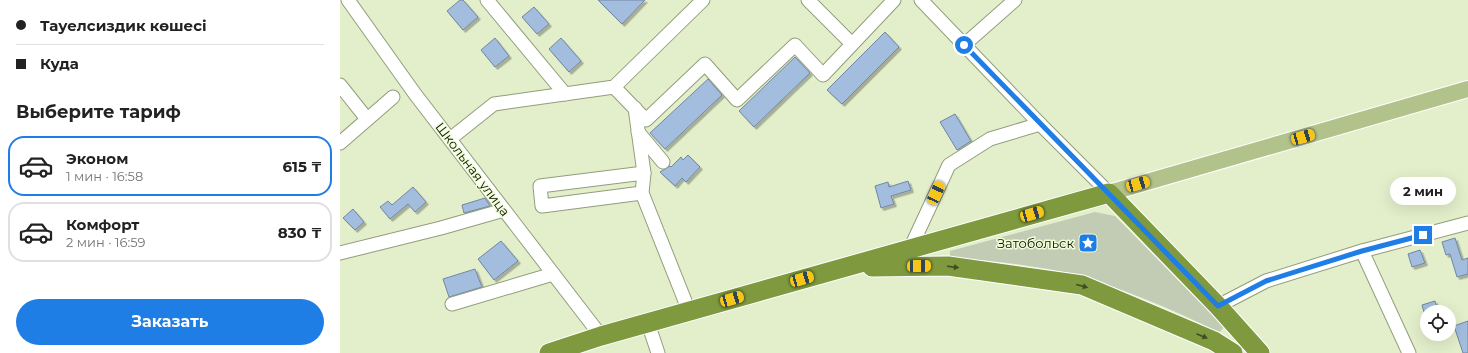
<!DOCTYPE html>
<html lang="ru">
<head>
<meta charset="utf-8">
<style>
  :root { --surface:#fff; --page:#f6f6f6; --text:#222; --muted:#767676; --line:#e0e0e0; --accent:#1f7de6 }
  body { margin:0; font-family:Montserrat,sans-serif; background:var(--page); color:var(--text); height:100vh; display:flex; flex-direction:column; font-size:15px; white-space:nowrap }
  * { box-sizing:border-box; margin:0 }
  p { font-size:13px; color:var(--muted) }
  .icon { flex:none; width:22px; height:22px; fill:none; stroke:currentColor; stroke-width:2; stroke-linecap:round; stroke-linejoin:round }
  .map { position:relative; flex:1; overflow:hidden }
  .sheet { display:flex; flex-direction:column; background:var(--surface); width:340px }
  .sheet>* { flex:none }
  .banner { display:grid; align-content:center; height:88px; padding:0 16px; background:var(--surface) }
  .buttons { position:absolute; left:1080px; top:305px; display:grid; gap:8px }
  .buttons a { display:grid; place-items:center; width:36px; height:36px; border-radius:50%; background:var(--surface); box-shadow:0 4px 16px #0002; font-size:20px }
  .end { position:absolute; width:18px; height:18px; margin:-9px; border:5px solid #1f7de6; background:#fff; box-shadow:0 0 0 2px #fff }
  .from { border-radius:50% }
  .bubble { position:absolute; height:28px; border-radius:14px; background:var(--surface); box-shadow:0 4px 16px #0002; font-size:13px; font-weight:700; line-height:28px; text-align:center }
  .car { position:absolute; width:12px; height:24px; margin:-12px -6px; border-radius:5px; box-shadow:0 0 3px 1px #0007; background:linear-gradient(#f5c518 24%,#345 0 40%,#f5c518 0 76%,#345 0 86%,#f5c518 0) }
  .banner b { display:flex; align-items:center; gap:14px; height:38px; font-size:15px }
  .banner b+b { border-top:1px solid var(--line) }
  .banner i { width:10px; height:10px; background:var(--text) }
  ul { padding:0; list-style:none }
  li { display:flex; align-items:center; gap:12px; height:60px; margin:0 8px 6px; padding:0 8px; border:2px solid var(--line); border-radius:16px }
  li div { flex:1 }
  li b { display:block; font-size:15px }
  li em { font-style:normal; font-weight:700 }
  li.active { border-color:var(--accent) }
  li>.icon { width:36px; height:36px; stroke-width:1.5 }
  h2 { padding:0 16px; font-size:18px; line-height:48px }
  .primary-button { display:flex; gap:8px; margin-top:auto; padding:8px 16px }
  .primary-button a { flex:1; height:46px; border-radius:24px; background:var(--accent); color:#fff; font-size:16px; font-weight:700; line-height:46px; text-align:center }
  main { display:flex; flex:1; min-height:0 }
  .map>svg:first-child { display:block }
</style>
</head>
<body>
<main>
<section class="sheet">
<div class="banner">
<b><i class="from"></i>Тауелсиздик көшесі</b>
<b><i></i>Куда</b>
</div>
<h2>Выберите тариф</h2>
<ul>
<li class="active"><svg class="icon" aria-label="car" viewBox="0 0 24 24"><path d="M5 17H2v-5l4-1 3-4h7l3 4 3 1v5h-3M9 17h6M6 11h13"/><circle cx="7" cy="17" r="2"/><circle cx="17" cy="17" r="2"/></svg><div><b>Эконом</b><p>1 мин · 16:58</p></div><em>615 ₸</em></li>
<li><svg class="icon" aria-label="car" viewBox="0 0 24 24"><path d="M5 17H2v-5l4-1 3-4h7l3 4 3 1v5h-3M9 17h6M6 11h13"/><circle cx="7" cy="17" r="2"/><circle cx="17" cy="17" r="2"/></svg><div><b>Комфорт</b><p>2 мин · 16:59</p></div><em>830 ₸</em></li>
</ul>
<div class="primary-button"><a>Заказать</a></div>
</section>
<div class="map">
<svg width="1128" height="353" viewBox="0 0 1128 353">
  <defs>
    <filter id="shadow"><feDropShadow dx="2.5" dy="2.5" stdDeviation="0" flood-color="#0004"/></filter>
  </defs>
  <rect width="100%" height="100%" fill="#e3efcb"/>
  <path fill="#c2cbb3" d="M 755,212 L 775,216 L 884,327 L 879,333 C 848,316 816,303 784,291 C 755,281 726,271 695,267 C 667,262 639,260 610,258 L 610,251 Z"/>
  <g fill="#a3bddf" stroke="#7186a2" filter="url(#shadow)">
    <polygon points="120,0 123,0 138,17 123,30 107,11"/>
    <polygon points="258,0 305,0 282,24"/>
    <polygon points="194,7 209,24 197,34 182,17"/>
    <polygon points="545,32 559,47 502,104 487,90"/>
    <polygon points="155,38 169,56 155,67 141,50"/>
    <polygon points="221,38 241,61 229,72 209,49"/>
    <polygon points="455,57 470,73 414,127 399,111"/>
    <polygon points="368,79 382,95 325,149 310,133"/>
    <polygon points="615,114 631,141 617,150 600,122"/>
    <polygon points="348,155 360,167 346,182 342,178 335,186 320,172 330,166 331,167 341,157 343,160"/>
    <polygon points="568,181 571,190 551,196 554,204 541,208 535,186 548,182 549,187"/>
    <polygon points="73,187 86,202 75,212 68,204 50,219 40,207 48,201 52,205"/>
    <polygon points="145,198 150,206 124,213 122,205"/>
    <polygon points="13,209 24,222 15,230 3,218"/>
    <polygon points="1115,238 1122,260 1128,258 1128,274 1117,277 1110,254 1106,255 1102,242"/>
    <polygon points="161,241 178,261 154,280 138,259"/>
    <polygon points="1080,250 1085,263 1072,267 1068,254"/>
    <polygon points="135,269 142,287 109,297 103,279"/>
    <polygon points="1095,301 1098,312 1084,312 1082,305"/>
    <polygon points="1128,321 1128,353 1123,353 1114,326"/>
  </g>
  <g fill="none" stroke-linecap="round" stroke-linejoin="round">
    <defs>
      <g id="minor">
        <polyline points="8,0 75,94 261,336"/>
        <polyline points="147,0 225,94"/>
        <polyline points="468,0 512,44"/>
        <polyline points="581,0 700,124 769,193"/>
        <polyline points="624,45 675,0"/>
        <polyline points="0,85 27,119"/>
        <polyline points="274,87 306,120 365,64 397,100 455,45 483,75 554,0"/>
        <polyline points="295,108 304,173 302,193 349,311"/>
        <polyline points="298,132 323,162"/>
        <polyline points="110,139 154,104 274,87 363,0"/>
        <polyline points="0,143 53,97"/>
        <polyline points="302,193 202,206 200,186 304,173"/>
        <polyline points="570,249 609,165 650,139 700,124"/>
        <polyline points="1022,251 1069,353"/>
        <polyline points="0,253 101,228 164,210"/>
        <polyline points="112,304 213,274"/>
        <polyline points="878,306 926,281 1022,251 1128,223"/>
        <polyline points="308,323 318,353"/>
      </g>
      <polyline id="major" points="769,193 1128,89"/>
      <g id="highway">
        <polyline points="532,267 608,266 742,285 874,341 893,353"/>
        <polyline points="209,353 261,336 769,193 878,306 920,353"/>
      </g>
    </defs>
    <use href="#minor" stroke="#929d7c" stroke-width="15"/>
    <use href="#major" stroke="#fff" stroke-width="18"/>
    <use href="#highway" stroke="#fff" stroke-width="21"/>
    <use href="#minor" stroke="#fff" stroke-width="13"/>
    <use href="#major" stroke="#b2c28b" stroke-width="16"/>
    <use href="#highway" stroke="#7f993e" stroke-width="19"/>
  </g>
  <defs><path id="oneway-solid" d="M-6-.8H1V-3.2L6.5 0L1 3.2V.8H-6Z"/></defs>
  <g fill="#404e1f">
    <use href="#oneway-solid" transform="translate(613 267) rotate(7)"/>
    <use href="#oneway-solid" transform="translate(742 286) rotate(15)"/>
    <use href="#oneway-solid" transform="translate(862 336) rotate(23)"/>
  </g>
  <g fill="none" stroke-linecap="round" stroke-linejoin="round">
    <polyline stroke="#1f7de6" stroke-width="5" points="624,45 878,306 926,281 1022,251 1083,235"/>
  </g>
  <defs>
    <symbol id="sight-square" viewBox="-11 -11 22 22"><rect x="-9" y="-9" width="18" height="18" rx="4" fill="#1f7de6" stroke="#f0fdd8"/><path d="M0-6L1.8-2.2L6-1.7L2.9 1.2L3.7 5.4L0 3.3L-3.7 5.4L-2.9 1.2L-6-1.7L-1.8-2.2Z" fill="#fff"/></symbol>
  </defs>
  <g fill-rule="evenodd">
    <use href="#sight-square" x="737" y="232" width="22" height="22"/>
  </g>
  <g text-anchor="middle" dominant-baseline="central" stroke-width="3" stroke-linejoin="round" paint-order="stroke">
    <g font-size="13" fill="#0c1005" stroke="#f0fdd8">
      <text transform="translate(133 169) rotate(53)">Школьная улица</text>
    </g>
    <g font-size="13" fill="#0c1005" stroke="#f0fdd8" text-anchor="end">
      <text x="734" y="243">Затобольск</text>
    </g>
  </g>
</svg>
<div class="buttons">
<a><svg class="icon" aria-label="locate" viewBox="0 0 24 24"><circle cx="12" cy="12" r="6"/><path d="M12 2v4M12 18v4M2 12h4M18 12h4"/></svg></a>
</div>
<i class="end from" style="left:624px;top:45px"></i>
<i class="end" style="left:1083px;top:235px"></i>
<div class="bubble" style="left:1050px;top:177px;width:66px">2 мин</div>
<i class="car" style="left:963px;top:137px;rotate:74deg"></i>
<i class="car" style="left:798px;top:184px;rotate:74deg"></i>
<i class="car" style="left:596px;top:193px;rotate:25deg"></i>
<i class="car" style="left:692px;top:214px;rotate:74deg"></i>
<i class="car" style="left:579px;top:266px;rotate:89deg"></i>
<i class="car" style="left:462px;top:279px;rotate:74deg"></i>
<i class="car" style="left:392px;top:299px;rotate:74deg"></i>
</div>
</main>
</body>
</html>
